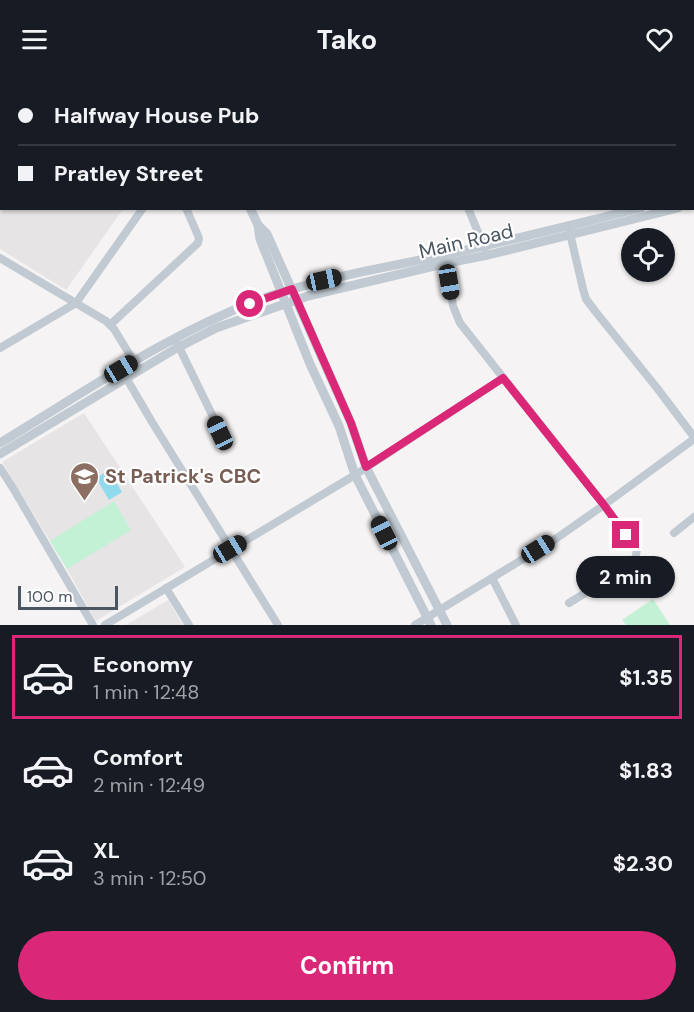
<!DOCTYPE html>
<html lang="en">
<head>
<meta charset="utf-8">
<style>
  :root { --surface:#171b24; --page:#242831; --text:#f1f3f6; --muted:#9ea1a6; --line:#363941; --accent:#db2777 }
  body { margin:0; font-family:"DM Sans",sans-serif; background:var(--page); color:var(--text); height:100vh; display:flex; flex-direction:column; font-size:22px; white-space:nowrap }
  * { box-sizing:border-box; margin:0 }
  p { font-size:20px; color:var(--muted) }
  .icon { flex:none; width:33px; height:33px; fill:none; stroke:currentColor; stroke-width:2; stroke-linecap:round; stroke-linejoin:round }
  .map { position:relative; height:547px; overflow:hidden }
  .drawer { display:flex; flex-direction:column; background:var(--surface); flex:1 }
  .drawer>* { flex:none }
  .guide { position:absolute; left:0px; top:0px; width:694px; height:132px; box-shadow:0 2px 4px #0004; display:grid; align-content:center; height:132px; padding:0 18px; background:var(--surface) }
  .buttons { position:absolute; left:621px; top:150px; display:grid; gap:12px }
  .buttons a { display:grid; place-items:center; width:54px; height:54px; border-radius:50%; background:var(--surface); box-shadow:0 2px 4px #0004; font-size:30px }
  .scale { position:absolute; left:18px; bottom:15px; width:100px; box-sizing:border-box; padding-left:6px; border:3px solid #4a5661; border-top:0; font-size:16px; line-height:21px; white-space:nowrap; color:#4a5661; -webkit-text-stroke:4px #fff; paint-order:stroke }
  .end { position:absolute; width:27px; height:27px; margin:-14px; border:8px solid #db2777; background:#fff; box-shadow:0 0 0 3px #fff }
  .from { border-radius:50% }
  .bubble { position:absolute; height:42px; border-radius:21px; background:var(--surface); box-shadow:0 2px 4px #0004; font-size:20px; font-weight:700; line-height:42px; text-align:center }
  .car { position:absolute; width:18px; height:36px; margin:-18px -9px; border-radius:8px; box-shadow:0 0 4px 2px #0007; background:linear-gradient(#222 24%,#8ab4d8 0 40%,#222 0 76%,#8ab4d8 0 86%,#222 0) }
  .guide b { display:flex; align-items:center; gap:21px; height:57px; font-size:22px }
  .guide b+b { border-top:2px solid var(--line) }
  .guide i { width:15px; height:15px; background:var(--text) }
  ul { padding:10px 0 0; list-style:none }
  li { display:flex; align-items:center; gap:18px; height:84px; margin:0 12px 9px; padding:0 6px; border:3px solid transparent; border-radius:0px }
  li div { flex:1 }
  li b { display:block; font-size:22px }
  li em { font-style:normal; font-weight:700 }
  li.active { border-color:var(--accent) }
  li>.icon { width:54px; height:54px; stroke-width:1.5 }
  .action { display:flex; gap:12px; margin-top:auto; padding:12px 18px }
  .action a { flex:1; height:69px; border-radius:36px; background:var(--accent); color:#fff; font-size:24px; font-weight:700; line-height:69px; text-align:center }
  header { display:flex; justify-content:space-between; align-items:center; height:78px; padding:0 18px; background:var(--surface); font-size:27px; font-weight:700 }
  .map>svg:first-child { display:block }
</style>
</head>
<body>
<header><svg class="icon" aria-label="menu" viewBox="0 0 24 24"><path d="M4 6h16M4 12h16M4 18h16"/></svg>Tako<svg class="icon" aria-label="heart" viewBox="0 0 24 24"><path d="M12 20l-8-8c-3-5 5-10 8-4 3-6 11-1 8 4z"/></svg></header>
<div class="map">
<svg width="694" height="547" viewBox="0 0 694 547">
  <rect width="100%" height="100%" fill="#f5f3f3"/>
  <g fill="#e6e4e5">
    <polygon points="1,43 2,130 123,131 66,212 0,171 0,45"/>
    <polygon points="84,335 185,489 96,543 67,491 2,384"/>
    <polygon points="168,522 183,547 126,547"/>
  </g>
  <g fill="#c3f1d5">
    <polygon points="114,423 131,452 67,491 50,463"/>
    <polygon points="653,521 670,547 626,547 622,542"/>
  </g>
  <polygon fill="#90daee" points="109,392 122,414 109,422 96,400"/>
  <g fill="none" stroke-linecap="round" stroke-linejoin="round">
    <g stroke="#c1cad2" stroke-width="8">
      <polyline points="400,0 400,2"/>
      <polyline points="36,2 37,0"/>
      <polyline points="448,2 448,0"/>
      <polyline points="669,2 674,0"/>
      <polyline points="0,41 2,39"/>
      <polyline points="693,42 694,45"/>
      <polyline points="468,130 485,171"/>
      <polyline points="569,151 583,211 586,221 595,233 657,310 694,359"/>
      <polyline points="0,180 106,243 114,251 139,292"/>
      <polyline points="446,181 453,228 460,245 604,427 637,472 635,481 629,488 569,525"/>
      <polyline points="110,247 198,165 199,160 186,130"/>
      <polyline points="177,265 221,355"/>
      <polyline points="0,270 76,225 143,130"/>
      <polyline points="121,291 152,344 278,547"/>
      <polyline points="0,390 13,410 93,547"/>
      <polyline points="674,455 694,439"/>
      <polyline points="492,500 516,547"/>
      <polyline points="166,510 189,547"/>
      <polyline points="105,547 355,397 503,300"/>
      <polyline points="415,547 554,462 604,427 694,361"/>
    </g>
    <g stroke="#c1cad2" stroke-width="9">
      <polyline points="180,0 181,2"/>
      <polyline points="693,118 694,118"/>
      <polyline points="693,127 694,127"/>
      <polyline points="250,130 258,147 260,161 310,286 339,348 355,397 431,547"/>
      <polyline points="258,147 267,156 351,345 366,389 447,547"/>
      <path d="M 0,365 C 88,312 173,252 270,218 C 326,199 385,190 443,177 C 509,163 575,146 641,130"/>
      <polyline points="0,376 175,271 216,250 308,218 447,185 488,177 678,130"/>
    </g>
  </g>
  <g fill="none" stroke-linecap="round" stroke-linejoin="round">
    <polyline stroke="#db2777" stroke-width="8" points="250,226 292,211 351,345 366,389 503,300 604,427 626,457"/>
  </g>
  <defs>
    <symbol id="school-pin" viewBox="-11 -11 22 30"><path d="M0 17L-7.5 6A9.5 9.5 0 1 1 7.5 6Z" fill="#8d6e63" stroke="#fff"/><path d="M0-5L7-2L0 1L-7-2ZM-4 1L0 2.5L4 1V4Q0 6-4 4Z" fill="#fff"/></symbol>
  </defs>
  <g fill-rule="evenodd">
    <use href="#school-pin" x="68" y="382" width="33" height="45"/>
  </g>
  <g text-anchor="middle" dominant-baseline="central" stroke-width="4.5" stroke-linejoin="round" paint-order="stroke">
    <g font-size="20" fill="#4a5661" stroke="#fff">
      <text transform="translate(466 163) rotate(-13)">Main Road</text>
    </g>
    <g font-size="20" font-weight="bold" fill="#785e54" stroke="#fff" text-anchor="start">
      <text x="105" y="398">St Patrick's CBC</text>
    </g>
  </g>
</svg>
<div class="buttons">
<a><svg class="icon" aria-label="locate" viewBox="0 0 24 24"><circle cx="12" cy="12" r="6"/><path d="M12 2v4M12 18v4M2 12h4M18 12h4"/></svg></a>
</div>
<div class="scale">100 m</div>
<i class="end from" style="left:250px;top:226px"></i>
<i class="end" style="left:626px;top:457px"></i>
<div class="bubble" style="left:576px;top:478px;width:99px">2 min</div>
<i class="car" style="left:324px;top:202px;rotate:78deg"></i>
<i class="car" style="left:449px;top:204px;rotate:171deg"></i>
<i class="car" style="left:121px;top:291px;rotate:59deg"></i>
<i class="car" style="left:220px;top:355px;rotate:335deg"></i>
<i class="car" style="left:384px;top:455px;rotate:333deg"></i>
<i class="car" style="left:230px;top:471px;rotate:59deg"></i>
<i class="car" style="left:538px;top:471px;rotate:58deg"></i>
<div class="guide">
<b><i class="from"></i>Halfway House Pub</b>
<b><i></i>Pratley Street</b>
</div>
</div>
<section class="drawer">
<ul>
<li class="active"><svg class="icon" aria-label="car" viewBox="0 0 24 24"><path d="M5 17H2v-5l4-1 3-4h7l3 4 3 1v5h-3M9 17h6M6 11h13"/><circle cx="7" cy="17" r="2"/><circle cx="17" cy="17" r="2"/></svg><div><b>Economy</b><p>1 min · 12:48</p></div><em>$1.35</em></li>
<li><svg class="icon" aria-label="car" viewBox="0 0 24 24"><path d="M5 17H2v-5l4-1 3-4h7l3 4 3 1v5h-3M9 17h6M6 11h13"/><circle cx="7" cy="17" r="2"/><circle cx="17" cy="17" r="2"/></svg><div><b>Comfort</b><p>2 min · 12:49</p></div><em>$1.83</em></li>
<li><svg class="icon" aria-label="car" viewBox="0 0 24 24"><path d="M5 17H2v-5l4-1 3-4h7l3 4 3 1v5h-3M9 17h6M6 11h13"/><circle cx="7" cy="17" r="2"/><circle cx="17" cy="17" r="2"/></svg><div><b>XL</b><p>3 min · 12:50</p></div><em>$2.30</em></li>
</ul>
<div class="action"><a>Confirm</a></div>
</section>
</body>
</html>
